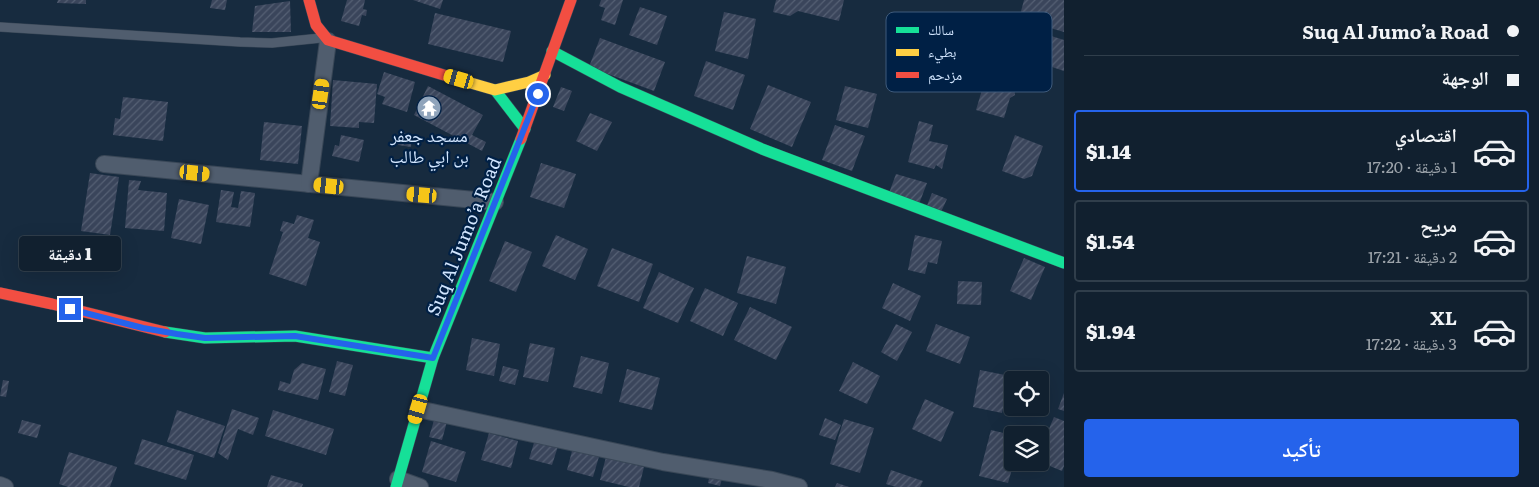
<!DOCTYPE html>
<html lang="ar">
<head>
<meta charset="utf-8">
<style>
  :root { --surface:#11202f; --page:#1a2837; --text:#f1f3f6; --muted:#9ca3aa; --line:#303e4b; --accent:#2563eb }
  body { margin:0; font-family:Literata,"Noto Naskh Arabic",serif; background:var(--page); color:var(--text); direction:rtl; height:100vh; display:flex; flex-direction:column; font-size:19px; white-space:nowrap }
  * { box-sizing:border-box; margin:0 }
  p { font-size:16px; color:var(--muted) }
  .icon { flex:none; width:28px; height:28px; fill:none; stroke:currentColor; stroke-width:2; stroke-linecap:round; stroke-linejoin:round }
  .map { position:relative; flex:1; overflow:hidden; direction:ltr }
  .details { display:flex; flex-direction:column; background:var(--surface); width:475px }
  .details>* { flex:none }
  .hud { display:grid; align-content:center; height:110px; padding:0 20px; background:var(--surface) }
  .buttons { position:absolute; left:1004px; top:371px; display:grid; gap:10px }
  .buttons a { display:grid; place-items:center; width:45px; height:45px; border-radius:5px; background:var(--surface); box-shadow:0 5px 20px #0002,0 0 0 1px var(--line); font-size:25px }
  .end { position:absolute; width:22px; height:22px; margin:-11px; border:6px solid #2563eb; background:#fff; box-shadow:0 0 0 2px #fff }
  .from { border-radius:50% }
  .bubble { position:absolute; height:35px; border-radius:5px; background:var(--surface); box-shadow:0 5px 20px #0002,0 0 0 1px var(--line); font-size:16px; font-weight:800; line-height:35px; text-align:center; direction:rtl }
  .car { position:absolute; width:15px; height:30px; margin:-15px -8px; border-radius:6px; box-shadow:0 0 4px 1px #0007; background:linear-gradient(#f5c518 24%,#345 0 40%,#f5c518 0 76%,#345 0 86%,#f5c518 0) }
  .hud b { display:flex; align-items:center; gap:18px; height:48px; font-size:19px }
  .hud b+b { border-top:1px solid var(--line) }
  .hud i { width:12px; height:12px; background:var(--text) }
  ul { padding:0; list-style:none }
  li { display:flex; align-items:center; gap:15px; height:82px; margin:0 10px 8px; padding:0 10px; border:2px solid var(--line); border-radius:5px }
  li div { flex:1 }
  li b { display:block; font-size:19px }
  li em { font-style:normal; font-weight:800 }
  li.current { border-color:var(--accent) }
  li>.icon { width:45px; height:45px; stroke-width:1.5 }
  .action { display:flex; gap:10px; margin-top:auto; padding:10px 20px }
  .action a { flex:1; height:58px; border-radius:5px; background:var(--accent); color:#fff; font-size:20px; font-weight:800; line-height:58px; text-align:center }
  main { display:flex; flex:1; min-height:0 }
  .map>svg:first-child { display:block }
</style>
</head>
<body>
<main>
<section class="details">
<div class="hud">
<b><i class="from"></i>Suq Al Jumo’a Road</b>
<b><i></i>الوجهة</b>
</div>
<ul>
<li class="current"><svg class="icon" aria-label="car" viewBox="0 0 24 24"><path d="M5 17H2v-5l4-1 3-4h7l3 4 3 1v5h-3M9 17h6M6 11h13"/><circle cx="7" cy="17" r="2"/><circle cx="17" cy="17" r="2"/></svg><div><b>اقتصادي</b><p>1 دقيقة · 17:20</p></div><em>$1.14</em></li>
<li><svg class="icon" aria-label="car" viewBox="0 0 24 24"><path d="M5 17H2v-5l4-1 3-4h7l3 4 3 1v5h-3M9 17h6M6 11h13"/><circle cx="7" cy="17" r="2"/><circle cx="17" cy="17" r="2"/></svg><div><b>مريح</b><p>2 دقيقة · 17:21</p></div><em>$1.54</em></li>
<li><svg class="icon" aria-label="car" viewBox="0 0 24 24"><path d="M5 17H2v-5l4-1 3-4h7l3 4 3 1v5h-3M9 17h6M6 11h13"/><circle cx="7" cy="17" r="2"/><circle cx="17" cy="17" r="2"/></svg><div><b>XL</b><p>3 دقيقة · 17:22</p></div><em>$1.94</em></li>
</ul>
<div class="action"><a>تأكيد</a></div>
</section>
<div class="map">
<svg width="1064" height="487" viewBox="0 0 1064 487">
  <defs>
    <pattern id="building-hatch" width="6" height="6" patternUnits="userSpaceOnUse" patternTransform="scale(1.25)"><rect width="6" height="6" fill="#3a455b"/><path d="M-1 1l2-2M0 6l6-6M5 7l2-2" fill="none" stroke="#556074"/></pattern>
  </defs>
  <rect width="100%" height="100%" fill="#172b3f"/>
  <g fill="url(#building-hatch)">
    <polygon points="58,0 86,0 86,4 57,3"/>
    <polygon points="212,0 227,0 225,10 210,8"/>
    <polygon points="347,0 365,0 363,9 367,10 366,16 362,15 359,26 341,21"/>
    <polygon points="413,0 443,0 440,9"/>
    <polygon points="601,0 623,0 615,25 601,20 605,8 599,6"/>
    <polygon points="776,0 844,0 839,21 798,11 790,16 773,12"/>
    <polygon points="1024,0 1064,0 1064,32 1019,19"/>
    <polygon points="290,1 291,32 252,32 255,6"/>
    <polygon points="640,7 667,16 657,45 629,35"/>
    <polygon points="724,12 756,19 748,59 715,51"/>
    <polygon points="435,13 511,31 503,62 428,44"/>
    <polygon points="1045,34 1064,40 1064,71 1037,62"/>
    <polygon points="600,38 665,62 654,91 589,67"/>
    <polygon points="706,61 745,75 733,110 694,96"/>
    <polygon points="990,63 1012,69 1009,79 1014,83 1015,95 1010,98 1004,118 976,110"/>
    <polygon points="384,72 415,82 407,112 382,104 385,97 377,94"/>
    <polygon points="333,80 377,84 374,123 359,122 359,128 330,126"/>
    <polygon points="768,85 811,102 792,147 750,129"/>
    <polygon points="428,86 483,115 472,135 486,142 482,151 414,115"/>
    <polygon points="845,86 877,94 868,128 836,120"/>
    <polygon points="561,87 572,91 564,111 553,107"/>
    <polygon points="123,97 168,102 163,141 113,135 115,118 120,119"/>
    <polygon points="590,113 612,122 597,151 576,141"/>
    <polygon points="919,121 933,125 929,141 948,145 942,169 936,165 934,169 908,162"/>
    <polygon points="264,122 302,126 298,164 260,160"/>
    <polygon points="835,125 865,136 852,171 822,160"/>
    <polygon points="399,132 412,134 411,147 398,145"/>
    <polygon points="341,135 364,140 359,162 332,156 335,145 339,146"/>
    <polygon points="1015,135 1043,146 1032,176 1024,179 1002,171"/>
    <polygon points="541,163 576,174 564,208 530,197"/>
    <polygon points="90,173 119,177 110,235 81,231"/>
    <polygon points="896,174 927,183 919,204 889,193"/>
    <polygon points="129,180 141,181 138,190 167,193 164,231 125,228"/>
    <polygon points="221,190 234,192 231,207 238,208 241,191 255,193 250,227 216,222"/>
    <polygon points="932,193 947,199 941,212 926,208"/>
    <polygon points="179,199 209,205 201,244 171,238"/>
    <polygon points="297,215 314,220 308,238 320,242 306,286 269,274 283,232 280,231 283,221 294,224"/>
    <polygon points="556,235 588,249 575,280 542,266"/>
    <polygon points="915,235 942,241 937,264 928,262 925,274 908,270"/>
    <polygon points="505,241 532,252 516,292 489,281"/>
    <polygon points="612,248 653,264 639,302 597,286"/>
    <polygon points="747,256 786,267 776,304 737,293"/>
    <polygon points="1024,258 1045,267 1031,300 1010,291"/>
    <polygon points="659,272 694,288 678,323 643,308"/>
    <polygon points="958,281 982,282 981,305 957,304"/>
    <polygon points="893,283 921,296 910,321 882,308"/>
    <polygon points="705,288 738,303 723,336 690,321"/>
    <polygon points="750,307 792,327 776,360 734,340"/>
    <polygon points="896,324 912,332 897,361 881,352"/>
    <polygon points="936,324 970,337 960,364 926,351"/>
    <polygon points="472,338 500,344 494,376 466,370"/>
    <polygon points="530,343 555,348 548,382 523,377"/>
    <polygon points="581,356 609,363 602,394 573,387"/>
    <polygon points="337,361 353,365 345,396 329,392"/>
    <polygon points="853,362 880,376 867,404 839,391"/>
    <polygon points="302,363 326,369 318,400 278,390 280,381 290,384 294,370"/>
    <polygon points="503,366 519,370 515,385 499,381"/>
    <polygon points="627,369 660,378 652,410 619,402"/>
    <polygon points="980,370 1010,376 1002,413 973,407"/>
    <polygon points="3,380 9,381 6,397 0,396"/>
    <polygon points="1064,393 1064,411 1058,409"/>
    <polygon points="925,399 954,412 941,442 912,429"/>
    <polygon points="232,409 259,418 253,435 238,429 228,460 218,453"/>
    <polygon points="177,410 225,426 214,458 167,442"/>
    <polygon points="273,410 334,429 326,455 265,436"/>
    <polygon points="436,414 448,418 442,440 429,437"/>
    <polygon points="1054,417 1064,421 1064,466 1062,471 1040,462 1040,450"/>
    <polygon points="825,418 841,425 835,440 819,435"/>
    <polygon points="844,419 874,428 860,473 830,464"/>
    <polygon points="22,420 41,425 37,438 18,433"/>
    <polygon points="991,430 1012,435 1014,462 1008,483 979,476"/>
    <polygon points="489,433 518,441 511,468 481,460"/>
    <polygon points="537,433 560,440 552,465 529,459"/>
    <polygon points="576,436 603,443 593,477 567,470"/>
    <polygon points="142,439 194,455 186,480 134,464"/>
    <polygon points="431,441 466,452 456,482 422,472"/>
    <polygon points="69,452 117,467 110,487 68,487 59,484"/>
    <polygon points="606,457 644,467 639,487 629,487 600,480"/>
    <polygon points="711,468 724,471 720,486 708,483"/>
    <polygon points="891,470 923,481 920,487 896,487 886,484"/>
    <polygon points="271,475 303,484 302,487 267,487"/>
    <polygon points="837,483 849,487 835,487"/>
  </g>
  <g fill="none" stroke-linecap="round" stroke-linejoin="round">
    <defs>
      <polyline id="lane" points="0,27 240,42 272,43 321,38"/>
      <g id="street">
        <polyline points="104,164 495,202"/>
        <polyline points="309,184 328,41"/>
        <polyline points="418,409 663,462 772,480 799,487"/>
        <polyline points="398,479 420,487"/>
        <polyline points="0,485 5,487"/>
      </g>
      <g id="fast">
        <polyline points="552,51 620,87 762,149 1064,263"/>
        <polyline points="495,90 525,129"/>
        <polyline points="165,332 205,338 295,336 433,358"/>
        <polyline points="396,487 433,358 521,139"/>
      </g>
      <polyline id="slow" points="457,79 495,90 529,82 545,75"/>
      <g id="jam">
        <polyline points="309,0 316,25 328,40 457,79"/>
        <polyline points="521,139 571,0"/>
        <polyline points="0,293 52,304 165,332"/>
      </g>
    </defs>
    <use href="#lane" stroke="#394757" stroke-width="10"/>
    <use href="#street" stroke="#394757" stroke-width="18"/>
    <use href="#fast" stroke="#394757" stroke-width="12"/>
    <use href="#slow" stroke="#394757" stroke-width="12"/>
    <use href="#jam" stroke="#394757" stroke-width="12"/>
    <use href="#lane" stroke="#505d6e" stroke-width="9"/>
    <use href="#street" stroke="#505d6e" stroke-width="16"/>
    <use href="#fast" stroke="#16e098" stroke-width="11"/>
    <use href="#slow" stroke="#ffcf43" stroke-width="11"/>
    <use href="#jam" stroke="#f24e42" stroke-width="11"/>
  </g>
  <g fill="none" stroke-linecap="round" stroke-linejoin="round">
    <polyline stroke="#2563eb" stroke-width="6" points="70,309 143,328 177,334 205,338 295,336 433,358 538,94"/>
  </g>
  <defs>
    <symbol id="temple-disc" viewBox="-11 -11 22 22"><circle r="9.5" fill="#90a4bb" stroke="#002045"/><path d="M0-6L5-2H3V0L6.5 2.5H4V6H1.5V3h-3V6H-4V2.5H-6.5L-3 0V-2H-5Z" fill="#fff"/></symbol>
  </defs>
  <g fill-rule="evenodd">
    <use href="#temple-disc" x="415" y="94" width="28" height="28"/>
  </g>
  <g text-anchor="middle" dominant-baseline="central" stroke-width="4.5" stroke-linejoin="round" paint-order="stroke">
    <g font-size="18" fill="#d1e5fe" stroke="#002045">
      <text x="429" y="134">مسجد جعفر<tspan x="429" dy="21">بن ابي طالب</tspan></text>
    </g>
    <g font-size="18" fill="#d1e5fe" stroke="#002045">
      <text transform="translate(463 236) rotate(-68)">Suq Al Jumo’a Road</text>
    </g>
  </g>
  <rect x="886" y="12" width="166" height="80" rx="8" fill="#002045" stroke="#3f5b7c" stroke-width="1"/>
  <rect x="896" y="27" width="23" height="6" fill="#16e098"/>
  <rect x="896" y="49" width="23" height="7" fill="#ffcf43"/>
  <rect x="896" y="72" width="23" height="6" fill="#f24e42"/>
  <g font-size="14" fill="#d1e5fe">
    <text x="928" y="35">سالك</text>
    <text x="928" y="57">بطيء</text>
    <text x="928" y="80">مزدحم</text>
  </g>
</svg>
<div class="buttons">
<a><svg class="icon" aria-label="locate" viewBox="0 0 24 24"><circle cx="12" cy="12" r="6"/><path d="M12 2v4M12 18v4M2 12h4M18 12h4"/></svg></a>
<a><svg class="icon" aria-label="layers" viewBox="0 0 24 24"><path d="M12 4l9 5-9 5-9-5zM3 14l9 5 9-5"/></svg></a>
</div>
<i class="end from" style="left:538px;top:94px"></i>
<i class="end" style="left:70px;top:309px"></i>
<div class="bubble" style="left:19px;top:236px;width:102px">1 دقيقة</div>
<i class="car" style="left:459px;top:79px;rotate:286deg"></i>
<i class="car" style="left:321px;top:94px;rotate:8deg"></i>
<i class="car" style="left:195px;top:173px;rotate:96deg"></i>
<i class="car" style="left:329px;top:186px;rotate:276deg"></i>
<i class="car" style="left:422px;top:195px;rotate:275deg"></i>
<i class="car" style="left:418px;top:409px;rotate:196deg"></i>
</div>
</main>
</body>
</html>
